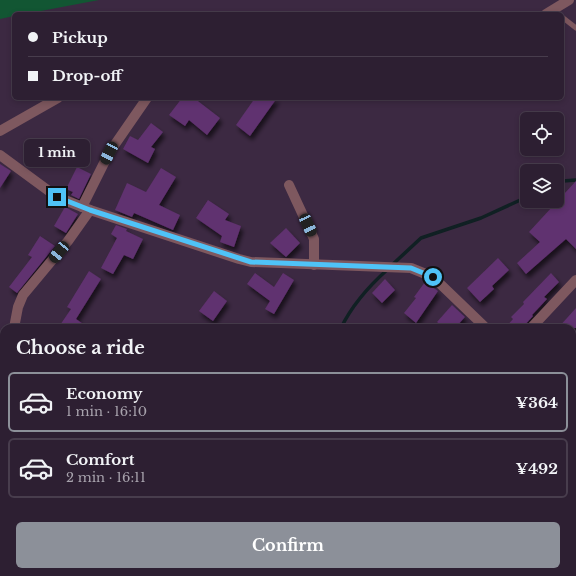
<!DOCTYPE html>
<html lang="en">
<head>
<meta charset="utf-8">
<style>
  :root { --surface:#2d1f32; --page:#35273a; --text:#f1f3f6; --muted:#a7a2ac; --line:#483d4d; --accent:#8c9099 }
  body { margin:0; font-family:"Libre Baskerville",serif; background:var(--page); color:var(--text); height:100vh; display:flex; flex-direction:column; font-size:15px; white-space:nowrap }
  * { box-sizing:border-box; margin:0 }
  p { font-size:13px; color:var(--muted) }
  .icon { flex:none; width:22px; height:22px; fill:none; stroke:currentColor; stroke-width:2; stroke-linecap:round; stroke-linejoin:round }
  .map { position:relative; flex:1; overflow:hidden }
  .panel { position:absolute; left:0px; top:324px; width:576px; height:252px; display:flex; flex-direction:column; background:var(--surface); border-radius:12px 12px 0 0; box-shadow:0 2px 6px #0003,0 0 0 1px var(--line) }
  .panel>* { flex:none }
  .guide { position:absolute; left:12px; top:12px; width:552px; height:88px; border-radius:6px; box-shadow:0 2px 6px #0003,0 0 0 1px var(--line); display:grid; align-content:center; height:88px; padding:0 16px; background:var(--surface) }
  .controls { position:absolute; left:520px; top:112px; display:grid; gap:8px }
  .controls a { display:grid; place-items:center; width:44px; height:44px; border-radius:6px; background:var(--surface); box-shadow:0 2px 6px #0003,0 0 0 1px var(--line); font-size:20px }
  .end { position:absolute; width:18px; height:18px; margin:-9px; border:5px solid #4fc3f7; background:#111; box-shadow:0 0 0 2px #111 }
  .from { border-radius:50% }
  .bubble { position:absolute; height:28px; border-radius:6px; background:var(--surface); box-shadow:0 2px 6px #0003,0 0 0 1px var(--line); font-size:13px; font-weight:700; line-height:28px; text-align:center }
  .car { position:absolute; width:12px; height:24px; margin:-12px -6px; border-radius:5px; box-shadow:0 0 3px 1px #0007; background:linear-gradient(#222 24%,#8ab4d8 0 40%,#222 0 76%,#8ab4d8 0 86%,#222 0) }
  .guide b { display:flex; align-items:center; gap:14px; height:38px; font-size:15px }
  .guide b+b { border-top:1px solid var(--line) }
  .guide i { width:10px; height:10px; background:var(--text) }
  ul { padding:0; list-style:none }
  li { display:flex; align-items:center; gap:12px; height:60px; margin:0 8px 6px; padding:0 8px; border:2px solid var(--line); border-radius:6px }
  li div { flex:1 }
  li b { display:block; font-size:15px }
  li em { font-style:normal; font-weight:700 }
  li.selected { border-color:var(--accent) }
  li>.icon { width:36px; height:36px; stroke-width:1.5 }
  h2 { padding:0 16px; font-size:18px; line-height:48px }
  .primary-button { display:flex; gap:8px; margin-top:auto; padding:8px 16px }
  .primary-button a { flex:1; height:46px; border-radius:6px; background:var(--accent); color:#fff; font-size:16px; font-weight:700; line-height:46px; text-align:center }
  .map>svg:first-child { display:block }
</style>
</head>
<body>
<div class="map">
<svg width="576" height="576" viewBox="0 0 576 576">
  <defs>
    <filter id="shadow"><feDropShadow dx="2.5" dy="4.5" stdDeviation="2" flood-color="#0009"/></filter>
  </defs>
  <rect width="100%" height="100%" fill="#3c2942"/>
  <polygon fill="#125633" points="0,0 99,0 25,14 14,14 14,16 0,19"/>
  <g fill="none" stroke-linecap="round" stroke-linejoin="round">
    <g stroke="#102023" stroke-width="3.5">
      <polyline points="557,184 563,181 576,180"/>
      <polyline points="392,265 421,238 481,218 527,197"/>
      <path d="M 341,328 C 352,305 369,286 388,269"/>
    </g>
  </g>
  <g fill="#60316f" filter="url(#shadow)">
    <polygon points="182,98 194,98 220,118 207,135 189,120 185,126 169,115"/>
    <polygon points="255,98 277,98 250,136 236,125"/>
    <polygon points="151,123 163,132 151,147 155,149 148,163 123,149 130,136 138,140"/>
    <polygon points="0,164 11,171 0,188"/>
    <polygon points="77,167 91,174 79,199 71,195 73,192 66,189"/>
    <polygon points="161,168 176,177 159,205 180,215 173,230 134,213 132,217 115,210 127,183 146,192"/>
    <polygon points="576,181 576,249 566,239 526,274 517,263 540,242 529,232"/>
    <polygon points="208,200 229,214 225,220 241,226 234,247 220,242 222,236 196,218"/>
    <polygon points="65,207 78,214 66,233 54,226"/>
    <polygon points="116,225 127,229 126,231 143,239 133,259 124,255 113,274 101,268 117,238 111,234"/>
    <polygon points="286,228 300,243 286,257 270,243"/>
    <polygon points="40,236 55,246 17,293 9,287 32,257 28,255"/>
    <polygon points="498,258 509,270 492,286 494,289 480,302 467,288"/>
    <polygon points="89,271 101,279 76,319 89,328 58,328 71,309 67,307"/>
    <polygon points="255,273 274,287 283,273 294,280 274,314 265,309 270,301 247,284"/>
    <polygon points="551,273 559,282 544,297 547,299 532,315 533,316 522,328 505,328 513,319 511,317 524,304 523,302"/>
    <polygon points="385,279 395,290 382,303 372,293"/>
    <polygon points="425,282 438,291 416,323 404,313 416,298 414,297"/>
    <polygon points="214,291 227,301 213,321 199,311"/>
    <polygon points="452,305 465,317 455,328 444,328 437,322"/>
    <polygon points="576,308 576,328 558,328"/>
  </g>
  <g fill="none" stroke-linecap="round" stroke-linejoin="round">
    <g stroke="#7e585f" stroke-width="5">
      <polyline points="562,17 576,28"/>
      <polyline points="572,571 576,575"/>
    </g>
    <g stroke="#7e585f" stroke-width="10">
      <polyline points="546,14 569,0"/>
      <polyline points="0,131 58,98"/>
      <polyline points="0,155 57,197 90,210 239,259 251,262 411,268 433,277 486,328"/>
      <polyline points="289,185 314,239 314,265"/>
      <polyline points="82,207 109,153 147,98"/>
      <polyline points="14,328 18,307 23,295 68,241 90,210"/>
      <polyline points="531,328 576,280"/>
      <polyline points="0,382 4,375"/>
      <polyline points="572,411 576,416"/>
      <polyline points="0,417 4,420"/>
      <polyline points="368,572 370,576"/>
      <polyline points="234,576 241,572"/>
    </g>
    <g stroke="#a86d78" stroke-width="10">
      <polyline points="0,521 4,525"/>
      <polyline points="51,572 55,576"/>
    </g>
  </g>
  <g fill="none" stroke-linecap="round" stroke-linejoin="round">
    <polyline stroke="#4fc3f7" stroke-width="5" points="57,197 90,210 251,262 411,268 433,277"/>
  </g>
</svg>
<div class="controls">
<a><svg class="icon" aria-label="locate" viewBox="0 0 24 24"><circle cx="12" cy="12" r="6"/><path d="M12 2v4M12 18v4M2 12h4M18 12h4"/></svg></a>
<a><svg class="icon" aria-label="layers" viewBox="0 0 24 24"><path d="M12 4l9 5-9 5-9-5zM3 14l9 5 9-5"/></svg></a>
</div>
<i class="end from" style="left:433px;top:277px"></i>
<i class="end" style="left:57px;top:197px"></i>
<div class="bubble" style="left:24px;top:139px;width:66px">1 min</div>
<i class="car" style="left:109px;top:153px;rotate:207deg"></i>
<i class="car" style="left:308px;top:225px;rotate:155deg"></i>
<i class="car" style="left:59px;top:252px;rotate:219deg"></i>
<div class="guide">
<b><i class="from"></i>Pickup</b>
<b><i></i>Drop-off</b>
</div>
<section class="panel">
<h2>Choose a ride</h2>
<ul>
<li class="selected"><svg class="icon" aria-label="car" viewBox="0 0 24 24"><path d="M5 17H2v-5l4-1 3-4h7l3 4 3 1v5h-3M9 17h6M6 11h13"/><circle cx="7" cy="17" r="2"/><circle cx="17" cy="17" r="2"/></svg><div><b>Economy</b><p>1 min · 16:10</p></div><em>¥364</em></li>
<li><svg class="icon" aria-label="car" viewBox="0 0 24 24"><path d="M5 17H2v-5l4-1 3-4h7l3 4 3 1v5h-3M9 17h6M6 11h13"/><circle cx="7" cy="17" r="2"/><circle cx="17" cy="17" r="2"/></svg><div><b>Comfort</b><p>2 min · 16:11</p></div><em>¥492</em></li>
</ul>
<div class="primary-button"><a>Confirm</a></div>
</section>
</div>
</body>
</html>
